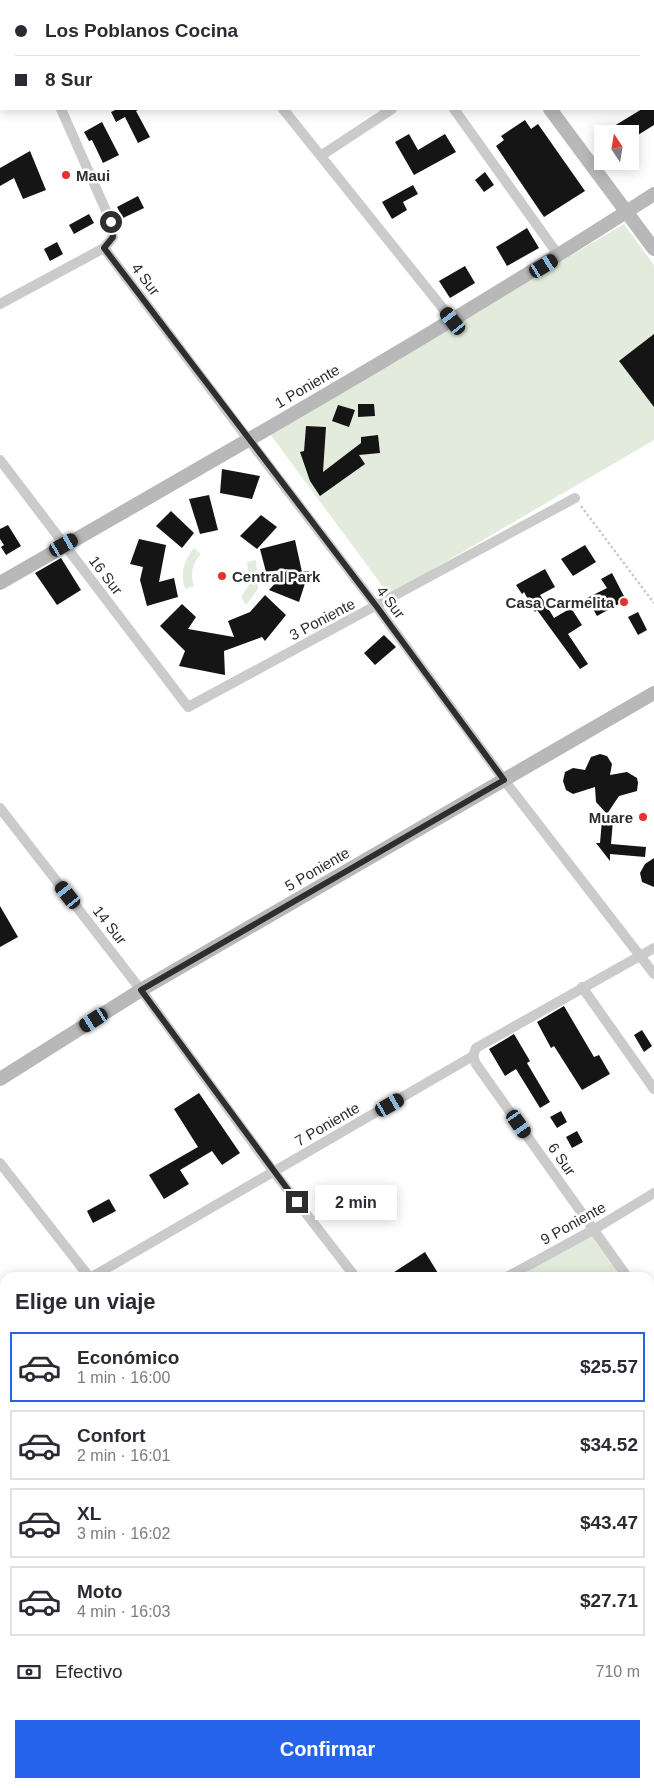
<!DOCTYPE html>
<html lang="es">
<head>
<meta charset="utf-8">
<style>
  :root { --surface:#fff; --page:#f7f7f7; --text:#2b2b33; --muted:#7c7c81; --line:#e1e1e2; --accent:#2563eb }
  body { margin:0; font-family:Arial,sans-serif; background:var(--page); color:var(--text); height:100vh; display:flex; flex-direction:column; font-size:19px; white-space:nowrap }
  * { box-sizing:border-box; margin:0 }
  p { font-size:16px; color:var(--muted) }
  .icon { flex:none; width:28px; height:28px; fill:none; stroke:currentColor; stroke-width:2; stroke-linecap:round; stroke-linejoin:round }
  .map { position:relative; flex:1; overflow:hidden }
  .sheet { position:absolute; left:0px; top:1272px; width:655px; height:516px; display:flex; flex-direction:column; background:var(--surface); border-radius:15px 15px 0 0; box-shadow:0 2px 12px #0003 }
  .sheet>* { flex:none }
  .guide { position:absolute; left:0px; top:0px; width:655px; height:110px; box-shadow:0 2px 12px #0003; display:grid; align-content:center; height:110px; padding:0 15px; background:var(--surface) }
  .needle { width:32px; rotate:348deg }
  .fabs { position:absolute; left:594px; top:125px; display:grid; gap:10px }
  .fabs a { display:grid; place-items:center; width:45px; height:45px; border-radius:0px; background:var(--surface); box-shadow:0 2px 12px #0003; font-size:25px }
  .end { position:absolute; width:22px; height:22px; margin:-11px; border:6px solid #2e2e2e; background:#fff; box-shadow:0 0 0 2px #fff }
  .from { border-radius:50% }
  .bubble { position:absolute; height:35px; border-radius:0px; background:var(--surface); box-shadow:0 2px 12px #0003; font-size:16px; font-weight:600; line-height:35px; text-align:center }
  .car { position:absolute; width:15px; height:30px; margin:-15px -8px; border-radius:6px; box-shadow:0 0 4px 1px #0007; background:linear-gradient(#222 24%,#8ab4d8 0 40%,#222 0 76%,#8ab4d8 0 86%,#222 0) }
  .guide b { display:flex; align-items:center; gap:18px; height:48px; font-size:19px }
  .guide b+b { border-top:1px solid var(--line) }
  .guide i { width:12px; height:12px; background:var(--text) }
  ul { padding:0; list-style:none }
  li { display:flex; align-items:center; gap:15px; height:70px; margin:0 10px 8px; padding:0 5px; border:2px solid var(--line); border-radius:0px }
  li div { flex:1 }
  li b { display:block; font-size:19px }
  li em { font-style:normal; font-weight:600 }
  li.current { border-color:var(--accent) }
  li>.icon { width:45px; height:45px; stroke-width:1.5 }
  h2 { padding:0 15px; font-size:22px; line-height:60px }
  .pay { display:flex; align-items:center; gap:12px; height:55px; padding:0 15px; font-size:19px }
  .pay p { margin-inline-start:auto }
  .primary-button { display:flex; gap:10px; margin-top:auto; padding:10px 15px }
  .primary-button a { flex:1; height:58px; border-radius:0px; background:var(--accent); color:#fff; font-size:20px; font-weight:600; line-height:58px; text-align:center }
  .map>svg:first-child { display:block }
</style>
</head>
<body>
<div class="map">
<svg width="654" height="1788" viewBox="0 0 654 1788">
  <rect width="100%" height="100%" fill="#fff"/>
  <g fill="#e3ecdc">
    <polygon points="624,224 654,265 654,440 389,595 270,434"/>
    <path d="M 194,548 L 201,554 C 192,564 190,573 194,586 L 185,589 C 180,573 183,561 194,548 Z"/>
    <polygon points="256,560 258,589 246,605 241,597 250,583 247,562"/>
    <polygon points="593,1235 622,1278 515,1278"/>
    <polygon points="650,1317 654,1323 654,1412 650,1414"/>
  </g>
  <g fill="#151515">
    <polygon points="117,109 140,109 136,111 150,137 138,143 125,117 116,122 111,112"/>
    <polygon points="642,109 654,109 654,125 630,140 630,134 601,134"/>
    <polygon points="525,120 531,129 538,124 585,191 544,217 496,146 504,140 501,136"/>
    <polygon points="102,122 119,155 103,163 92,140 89,141 84,132"/>
    <polygon points="409,134 418,150 445,134 456,152 414,175 395,142"/>
    <polygon points="30,151 46,190 23,199 14,178 0,186 0,168"/>
    <polygon points="485,172 494,185 484,192 475,180"/>
    <polygon points="413,185 418,194 403,202 407,210 392,219 382,202"/>
    <polygon points="138,196 144,208 123,218 117,207"/>
    <polygon points="89,214 94,223 74,234 69,225"/>
    <polygon points="527,228 539,248 507,266 496,247"/>
    <polygon points="57,242 63,254 50,261 44,249"/>
    <polygon points="465,266 475,283 450,298 439,281"/>
    <polygon points="654,334 654,407 619,361"/>
    <polygon points="358,404 374,404 375,416 358,417"/>
    <polygon points="338,405 355,410 349,427 332,421"/>
    <polygon points="306,426 326,427 323,472 361,443 361,437 378,435 380,453 359,455 365,464 320,496 310,481 300,452 304,451"/>
    <polygon points="222,469 260,476 252,499 220,493"/>
    <polygon points="209,495 218,530 200,534 189,499"/>
    <polygon points="171,511 194,533 182,548 156,526"/>
    <polygon points="261,515 277,527 257,549 240,536"/>
    <polygon points="8,525 21,546 6,555 1,547 4,545 0,539 0,529"/>
    <polygon points="139,539 166,545 159,582 174,578 178,597 147,606 140,580 143,567 130,564"/>
    <polygon points="295,540 302,572 309,571 299,602 269,590 288,569 266,572 260,549"/>
    <polygon points="585,545 596,562 573,576 561,559"/>
    <polygon points="61,558 81,590 57,605 35,573"/>
    <polygon points="545,569 555,587 540,595 554,618 571,608 582,625 568,634 588,664 580,669 537,610 535,612 524,592 522,594 516,585"/>
    <polygon points="612,573 626,600 597,616 587,598 607,588 601,579"/>
    <polygon points="265,595 286,615 265,641 262,637 224,651 225,675 179,666 185,651 160,626 182,604 196,617 188,629 234,637 228,621 250,612"/>
    <polygon points="638,612 647,630 638,635 628,617"/>
    <polygon points="384,635 396,647 375,665 364,653"/>
    <polygon points="600,754 607,756 612,764 610,775 627,772 637,778 638,783 637,791 619,796 607,814 596,802 595,787 573,794 566,790 563,781 565,772 573,768 585,770 591,757"/>
    <polygon points="602,820 613,820 611,844 646,847 645,857 610,854 610,861 596,843 600,843"/>
    <polygon points="654,858 654,887 642,882 640,873 645,864"/>
    <polygon points="0,906 18,937 0,947"/>
    <polygon points="564,1006 594,1057 599,1055 610,1074 582,1090 554,1046 551,1048 537,1022"/>
    <polygon points="642,1030 652,1046 644,1052 634,1035"/>
    <polygon points="514,1034 530,1061 527,1063 550,1102 540,1108 516,1069 505,1076 489,1049"/>
    <polygon points="199,1093 240,1153 222,1165 212,1151 180,1170 189,1184 164,1199 149,1175 198,1147 174,1109"/>
    <polygon points="561,1111 567,1122 557,1128 550,1117"/>
    <polygon points="577,1131 583,1142 572,1148 566,1137"/>
    <polygon points="109,1199 116,1211 93,1223 87,1211"/>
    <polygon points="425,1252 441,1278 385,1278"/>
  </g>
  <g fill="none" stroke-linecap="round" stroke-linejoin="round">
    <polyline stroke="#cbcbcb" stroke-width="2.5" stroke-dasharray="2.5 2.5" stroke-linecap="butt" points="581,506 654,603"/>
    <g stroke="#cbcbcb" stroke-width="10">
      <polyline points="13,0 13,1"/>
      <polyline points="194,0 195,1"/>
      <polyline points="87,1 89,0"/>
      <polyline points="283,109 453,321"/>
      <polyline points="454,109 559,256"/>
      <polyline points="322,155 392,109"/>
      <polyline points="104,248 248,439 377,607 504,780 654,974"/>
      <polyline points="0,304 104,248 113,237 111,222 61,109"/>
      <polyline points="0,460 188,707 575,498"/>
      <polyline points="0,808 141,990 274,1172 356,1278"/>
      <polyline points="582,987 654,1089"/>
      <polyline points="473,1056 476,1064 628,1278"/>
      <polyline points="0,1163 90,1278"/>
      <polyline points="90,1278 473,1056 476,1048 654,948"/>
      <polyline points="505,1278 593,1230 654,1193"/>
      <polyline points="650,1308 654,1313"/>
      <polyline points="0,1330 5,1327"/>
      <polyline points="0,1531 5,1537"/>
      <polyline points="0,1569 5,1567"/>
      <polyline points="650,1678 654,1684"/>
      <polyline points="474,1788 482,1784"/>
    </g>
    <g stroke="#b8b8b8" stroke-width="14">
      <polyline points="476,0 477,1"/>
      <polyline points="550,109 654,249"/>
      <path d="M 0,583 C 220,456 441,332 654,194"/>
      <polyline points="0,1079 141,990 654,693"/>
    </g>
  </g>
  <g fill="none" stroke-linecap="round" stroke-linejoin="round">
    <polyline stroke="#2e2e2e" stroke-width="6" points="111,222 113,237 104,248 377,607 504,780 141,990 297,1202"/>
  </g>
  <g fill="#e53131" stroke="#fff" stroke-width="2">
    <circle cx="66" cy="175" r="5"/>
    <circle cx="222" cy="576" r="5"/>
    <circle cx="624" cy="602" r="5"/>
    <circle cx="643" cy="817" r="5"/>
  </g>
  <g text-anchor="middle" dominant-baseline="central" stroke-width="5" stroke-linejoin="round" paint-order="stroke">
    <g font-size="15" font-weight="bold" fill="#2e2e2e" stroke="#fff" text-anchor="start">
      <text x="76" y="175">Maui</text>
      <text x="232" y="576">Central Park</text>
      <text x="614" y="602" text-anchor="end">Casa Carmelita</text>
      <text x="633" y="817" text-anchor="end">Muare</text>
    </g>
    <g font-size="15" fill="#2e2e2e" stroke="#fff">
      <text transform="translate(146 279) rotate(53)">4 Sur</text>
      <text transform="translate(307 386) rotate(-30)">1 Poniente</text>
      <text transform="translate(106 575) rotate(53)">16 Sur</text>
      <text transform="translate(391 602) rotate(53)">4 Sur</text>
      <text transform="translate(322 619) rotate(-28)">3 Poniente</text>
      <text transform="translate(317 869) rotate(-30)">5 Poniente</text>
      <text transform="translate(110 925) rotate(52)">14 Sur</text>
      <text transform="translate(327 1124) rotate(-30)">7 Poniente</text>
      <text transform="translate(562 1159) rotate(55)">6 Sur</text>
      <text transform="translate(573 1223) rotate(-29)">9 Poniente</text>
    </g>
  </g>
</svg>
<div class="fabs">
<a><svg class="needle" viewBox="-14 -14 28 28"><path d="M0-13l5 13h-10z" fill="#e53935"/><path d="M0 13l5-13h-10z" fill="#7c7c81"/></svg></a>
</div>
<i class="end from" style="left:111px;top:222px"></i>
<i class="end" style="left:297px;top:1202px"></i>
<div class="bubble" style="left:315px;top:1185px;width:82px">2 min</div>
<i class="car" style="left:544px;top:266px;rotate:59deg"></i>
<i class="car" style="left:453px;top:321px;rotate:322deg"></i>
<i class="car" style="left:64px;top:545px;rotate:60deg"></i>
<i class="car" style="left:68px;top:895px;rotate:322deg"></i>
<i class="car" style="left:94px;top:1020px;rotate:237deg"></i>
<i class="car" style="left:390px;top:1105px;rotate:60deg"></i>
<i class="car" style="left:519px;top:1124px;rotate:145deg"></i>
<div class="guide">
<b><i class="from"></i>Los Poblanos Cocina</b>
<b><i></i>8 Sur</b>
</div>
<section class="sheet">
<h2>Elige un viaje</h2>
<ul>
<li class="current"><svg class="icon" aria-label="car" viewBox="0 0 24 24"><path d="M5 17H2v-5l4-1 3-4h7l3 4 3 1v5h-3M9 17h6M6 11h13"/><circle cx="7" cy="17" r="2"/><circle cx="17" cy="17" r="2"/></svg><div><b>Económico</b><p>1 min · 16:00</p></div><em>$25.57</em></li>
<li><svg class="icon" aria-label="car" viewBox="0 0 24 24"><path d="M5 17H2v-5l4-1 3-4h7l3 4 3 1v5h-3M9 17h6M6 11h13"/><circle cx="7" cy="17" r="2"/><circle cx="17" cy="17" r="2"/></svg><div><b>Confort</b><p>2 min · 16:01</p></div><em>$34.52</em></li>
<li><svg class="icon" aria-label="car" viewBox="0 0 24 24"><path d="M5 17H2v-5l4-1 3-4h7l3 4 3 1v5h-3M9 17h6M6 11h13"/><circle cx="7" cy="17" r="2"/><circle cx="17" cy="17" r="2"/></svg><div><b>XL</b><p>3 min · 16:02</p></div><em>$43.47</em></li>
<li><svg class="icon" aria-label="car" viewBox="0 0 24 24"><path d="M5 17H2v-5l4-1 3-4h7l3 4 3 1v5h-3M9 17h6M6 11h13"/><circle cx="7" cy="17" r="2"/><circle cx="17" cy="17" r="2"/></svg><div><b>Moto</b><p>4 min · 16:03</p></div><em>$27.71</em></li>
</ul>
<div class="pay"><svg class="icon" aria-label="cash" viewBox="0 0 24 24"><path d="M3 7h18v10H3z"/><circle cx="12" cy="12" r="2"/></svg>Efectivo<p>710 m</p></div>
<div class="primary-button"><a>Confirmar</a></div>
</section>
</div>
</body>
</html>
